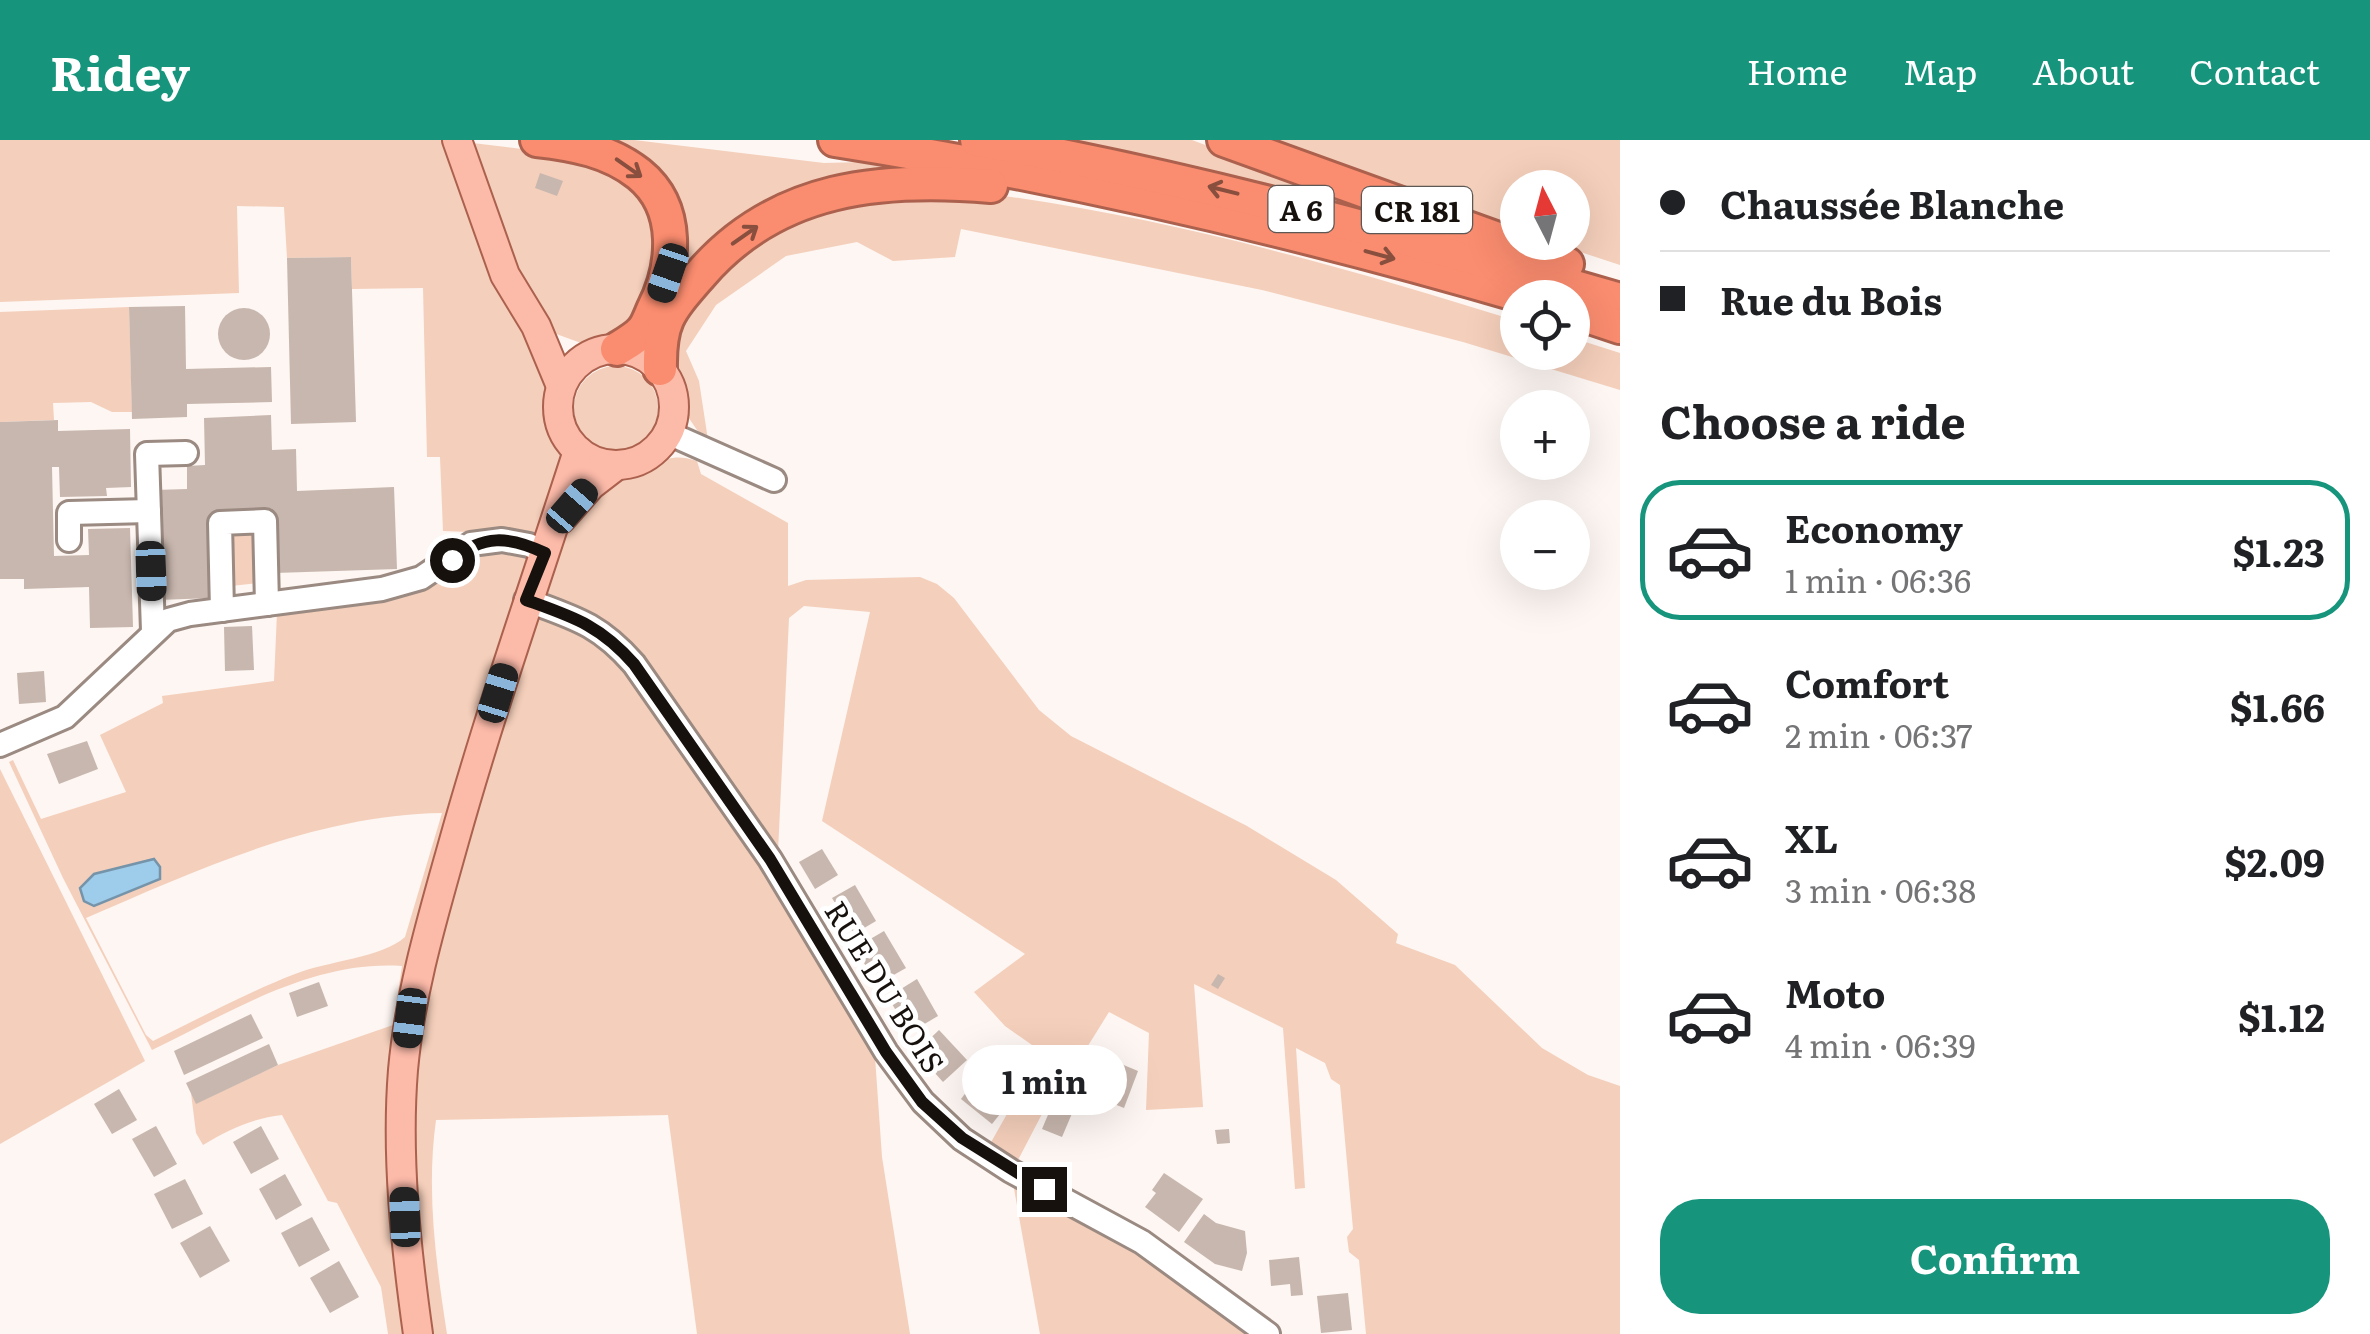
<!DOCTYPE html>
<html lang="en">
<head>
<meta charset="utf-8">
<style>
  :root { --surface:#fff; --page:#f2f2f2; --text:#202124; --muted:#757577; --line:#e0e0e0; --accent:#16947c }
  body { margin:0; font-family:Literata,serif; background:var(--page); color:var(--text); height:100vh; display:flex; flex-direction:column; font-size:38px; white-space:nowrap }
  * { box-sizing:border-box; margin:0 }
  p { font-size:32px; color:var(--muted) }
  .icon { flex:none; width:55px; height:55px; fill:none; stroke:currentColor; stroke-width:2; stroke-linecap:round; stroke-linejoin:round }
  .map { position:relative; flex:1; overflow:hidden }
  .side { display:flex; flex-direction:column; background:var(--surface); width:750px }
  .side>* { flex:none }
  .top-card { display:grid; align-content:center; height:220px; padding:0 40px; background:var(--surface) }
  .needle { width:65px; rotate:354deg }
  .controls { position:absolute; left:1500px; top:30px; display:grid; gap:20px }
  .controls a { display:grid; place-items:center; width:90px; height:90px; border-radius:50%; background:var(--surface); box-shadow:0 10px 40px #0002; font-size:50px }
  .end { position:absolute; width:45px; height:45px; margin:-22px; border:12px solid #17110e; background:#fff; box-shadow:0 0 0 5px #fff }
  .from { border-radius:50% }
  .bubble { position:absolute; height:70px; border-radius:35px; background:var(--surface); box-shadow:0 10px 40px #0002; font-size:32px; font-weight:700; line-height:70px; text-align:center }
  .car { position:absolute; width:30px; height:60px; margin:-30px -15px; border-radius:12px; box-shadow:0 0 8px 2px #0007; background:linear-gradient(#222 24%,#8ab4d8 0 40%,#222 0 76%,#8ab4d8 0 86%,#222 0) }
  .top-card b { display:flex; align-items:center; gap:35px; height:95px; font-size:38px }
  .top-card b+b { border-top:2px solid var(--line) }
  .top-card i { width:25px; height:25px; background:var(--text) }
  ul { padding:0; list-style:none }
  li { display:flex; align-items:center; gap:30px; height:140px; margin:0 20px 15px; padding:0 20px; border:5px solid transparent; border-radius:40px }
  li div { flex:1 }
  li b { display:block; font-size:38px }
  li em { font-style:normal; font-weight:700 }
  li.current { border-color:var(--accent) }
  li>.icon { width:90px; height:90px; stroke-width:1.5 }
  h2 { padding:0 40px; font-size:45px; line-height:120px }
  .cta { display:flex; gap:20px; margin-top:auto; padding:20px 40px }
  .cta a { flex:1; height:115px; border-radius:40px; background:var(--accent); color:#fff; font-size:40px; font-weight:700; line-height:115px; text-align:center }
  header { display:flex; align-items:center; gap:60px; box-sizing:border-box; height:140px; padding:0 50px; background:var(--accent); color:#fff }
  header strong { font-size:48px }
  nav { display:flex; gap:55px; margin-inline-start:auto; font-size:35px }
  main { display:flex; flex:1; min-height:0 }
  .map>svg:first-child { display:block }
</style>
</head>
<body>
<header>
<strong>Ridey</strong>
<nav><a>Home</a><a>Map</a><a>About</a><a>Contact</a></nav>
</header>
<main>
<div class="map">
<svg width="1620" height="1194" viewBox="0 0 1620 1194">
  <rect width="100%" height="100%" fill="#fdf6f2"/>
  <g fill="#f4cfbb" fill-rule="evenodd">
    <path d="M 0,0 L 448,0 L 571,15 L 632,43 L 658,88 L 650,158 L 618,201 L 581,203 L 537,187 L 551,236 L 550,273 L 570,333 C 591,333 615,336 636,331 C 661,325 667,311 697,321 L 701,334 L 788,383 L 788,446 L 806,440 L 920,437 L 937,444 L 954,458 L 1039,570 L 1071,596 L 1247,686 L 1336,740 L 1398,794 L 1396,803 L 1455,825 L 1542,908 L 1588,935 L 1620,946 L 1620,1194 L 1366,1194 L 1359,1120 L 1349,1112 L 1347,1097 L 1353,1089 L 1340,945 L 1331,939 L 1325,923 L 1296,908 L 1305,1048 L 1295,1049 L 1283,888 L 1194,844 L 1203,967 L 1146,970 L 1149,893 L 1109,872 L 1086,909 L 1078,905 L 1018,1020 L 990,1004 L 1042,912 L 1005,886 L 974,852 L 1025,814 L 822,681 L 870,472 L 804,466 L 789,478 L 778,712 L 806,796 L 875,917 L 882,1017 L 910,1194 L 697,1194 L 668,975 L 436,980 C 426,1051 436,1123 447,1194 L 388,1194 L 381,1147 L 337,1063 L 328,1061 L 282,975 C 253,978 228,990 203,1005 L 196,993 L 191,953 L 197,963 L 278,925 L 393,885 L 402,826 C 312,820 231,872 152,910 L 63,738 L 9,622 L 13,620 L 41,679 L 126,652 L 100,595 L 163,563 L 162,556 L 274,541 L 278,450 L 380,439 L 419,430 L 470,404 L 470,392 L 443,391 L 440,317 L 427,317 L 423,148 L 352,149 L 351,117 L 287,118 L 284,67 L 237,66 L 239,153 L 0,162 ZM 442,673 L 405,797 C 382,818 327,821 295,834 C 246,853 200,878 153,901 L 146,895 L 86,778 C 199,729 316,675 442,673 Z"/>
    <polygon points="580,0 634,0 824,23 863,22 926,33 814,51 664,167 678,86"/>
    <polygon points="1070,0 1192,0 1384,72 1115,8"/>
    <polygon points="1265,0 1620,0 1620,125 1553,103 1572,102 1572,48 1518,48 1517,90"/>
    <path d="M 966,51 C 1153,73 1338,125 1517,181 L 1518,212 L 1572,212 L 1573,198 L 1620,213 L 1620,250 L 1463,202 L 1262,150 L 961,89 L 955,117 L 893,121 L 857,102 L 786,116 L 716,165 L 686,211 L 699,241 L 708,300 L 697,290 L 682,268 L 668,222 L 669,192 L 715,131 L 806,71 Z"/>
    <polygon points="129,167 132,272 112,272 91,262 53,263 54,280 0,282 0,172"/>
    <circle cx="616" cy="268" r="42"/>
    <polygon points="265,381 267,442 222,447 220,384"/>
    <polygon points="0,629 145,921 0,1004"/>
    <polygon points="1013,1043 1138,1107 1252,1194 1040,1194"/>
  </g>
  <polygon fill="#9ecceb" stroke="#7694a9" stroke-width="2.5" points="154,719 160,727 160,739 94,766 84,761 80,748 94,734"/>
  <g fill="#c8b7ae">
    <polygon points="540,33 563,41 557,56 535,48"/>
    <polygon points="351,117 356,282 291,284 287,118"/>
    <polygon points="185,166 186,229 271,227 272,262 187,264 187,277 132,279 129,167"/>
    <circle cx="244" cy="194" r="26"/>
    <polygon points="271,275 272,310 296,309 297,351 394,347 397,429 275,433 273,371 211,374 213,458 158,460 155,350 187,349 187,326 205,325 204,278"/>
    <polygon points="58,280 58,291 130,289 131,347 106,348 107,356 60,357 59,327 52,327 54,416 89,415 88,389 130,388 133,487 90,488 89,447 24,449 24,439 0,439 0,282"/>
    <polygon points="252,486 254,530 225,531 224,487"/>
    <polygon points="44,531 46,562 19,564 17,533"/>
    <polygon points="87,601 98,629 59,644 47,614"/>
    <polygon points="822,709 838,735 815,749 799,722"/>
    <polygon points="855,745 876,781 854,794 832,758"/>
    <polygon points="884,791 906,828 883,841 876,830 870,833 855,808"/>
    <polygon points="1218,834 1225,838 1218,849 1211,845"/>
    <polygon points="917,839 938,876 909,893 888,857"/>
    <polygon points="319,842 328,866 297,877 289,853"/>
    <polygon points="251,874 263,898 184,935 174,911"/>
    <polygon points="939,890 967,920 943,942 916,912"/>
    <polygon points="269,904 278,925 196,964 186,943"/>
    <polygon points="1102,916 1138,931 1124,968 1087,953"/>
    <polygon points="1070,934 1079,938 1069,961 1076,964 1062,997 1042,989 1056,956 1061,957"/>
    <polygon points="976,939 1008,964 992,984 961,959"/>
    <polygon points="119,949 137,980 112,994 94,964"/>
    <polygon points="156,986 177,1024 154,1037 132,999"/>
    <polygon points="261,986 279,1019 251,1034 233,1002"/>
    <polygon points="1229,989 1230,1003 1217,1004 1215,990"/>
    <polygon points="1164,1033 1203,1059 1179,1092 1145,1067 1156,1053 1152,1050"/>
    <polygon points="285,1034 302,1065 276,1080 259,1049"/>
    <polygon points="185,1039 203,1074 172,1089 154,1054"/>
    <polygon points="1204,1074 1216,1083 1245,1091 1247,1113 1242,1131 1215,1124 1184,1102"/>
    <polygon points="312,1077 330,1110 299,1127 281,1093"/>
    <polygon points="210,1086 230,1121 200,1138 180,1103"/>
    <polygon points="1299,1117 1303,1155 1291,1156 1290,1144 1271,1146 1269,1120"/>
    <polygon points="339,1121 359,1157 330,1173 310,1138"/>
    <polygon points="1348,1153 1352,1190 1321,1193 1317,1156"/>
  </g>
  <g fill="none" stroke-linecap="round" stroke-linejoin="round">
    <defs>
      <g id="minor">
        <polyline points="668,293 774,340"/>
        <polyline points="69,400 69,373 149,371"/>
        <path d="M 526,460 C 575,478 599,484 634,524 L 770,719 L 886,912 L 923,962 L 962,999 L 1011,1031 L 1142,1102 L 1268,1194"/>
        <polyline points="222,470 220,383 265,381 267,464"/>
        <polyline points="153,491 147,314 186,313"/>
        <polyline points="0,605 65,577 168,480 190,474 382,449 421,438 471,404 502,400 529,405 545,413"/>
      </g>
      <g id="major">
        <polyline points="457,0 505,135 536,186 561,246"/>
        <circle cx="616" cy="267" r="58"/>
        <polyline points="561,379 591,345 617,325"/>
        <path d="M 418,1194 C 406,1108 396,1017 403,930 C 410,852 433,776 454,701 C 491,569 536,441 578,311"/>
      </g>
      <g id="highway">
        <path d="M 537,0 C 574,4 610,11 639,34 C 681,68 675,127 653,170 C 650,177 647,186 642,191 C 636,198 625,204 617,209"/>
        <path d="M 835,0 C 1070,37 1300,91 1529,158"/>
        <path d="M 977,0 C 1196,38 1407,98 1620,160"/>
        <polyline points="1224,0 1567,124"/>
        <polyline points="1572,171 1620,187"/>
        <path d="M 660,229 C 659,180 669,171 701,134 C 777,46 882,37 991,46"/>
      </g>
    </defs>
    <use href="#minor" stroke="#9a8a81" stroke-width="28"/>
    <use href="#major" stroke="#ab614d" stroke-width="32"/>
    <use href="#highway" stroke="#ab614d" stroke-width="38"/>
    <use href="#minor" stroke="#fff" stroke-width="22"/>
    <use href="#major" stroke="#fcbaa9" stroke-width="28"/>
    <use href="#highway" stroke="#fa8c6f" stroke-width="32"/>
  </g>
  <defs><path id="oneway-shaft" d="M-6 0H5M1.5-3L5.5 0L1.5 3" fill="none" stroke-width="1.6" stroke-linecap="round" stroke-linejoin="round" transform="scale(2.5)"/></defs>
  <g stroke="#884e3e">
    <use href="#oneway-shaft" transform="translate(629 28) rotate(35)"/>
    <use href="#oneway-shaft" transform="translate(1223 50) rotate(-166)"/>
    <use href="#oneway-shaft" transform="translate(745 95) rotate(-35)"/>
    <use href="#oneway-shaft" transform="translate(1380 115) rotate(15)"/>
  </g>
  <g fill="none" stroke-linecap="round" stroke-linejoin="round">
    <path stroke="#17110e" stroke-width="12" d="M 452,420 C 483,394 509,396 545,413 L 526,460 C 573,477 600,485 634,524 L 770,719 L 886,912 L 922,962 L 962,998 L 1044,1049"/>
  </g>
  <g text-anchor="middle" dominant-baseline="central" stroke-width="10" stroke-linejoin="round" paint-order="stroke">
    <g fill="#fff" stroke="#5d5856" stroke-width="2.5">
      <rect x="1268.5" y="46" width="65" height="46" rx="8"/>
      <rect x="1362" y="47" width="110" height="46" rx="8"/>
    </g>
    <g font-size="28" font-weight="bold" fill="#17110e">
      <text x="1301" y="69">A 6</text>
      <text x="1417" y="70">CR 181</text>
    </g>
    <g font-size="30" fill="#17110e" stroke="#fff">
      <text transform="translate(886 846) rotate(58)">RUE DU BOIS</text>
    </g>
  </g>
</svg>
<div class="controls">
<a><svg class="needle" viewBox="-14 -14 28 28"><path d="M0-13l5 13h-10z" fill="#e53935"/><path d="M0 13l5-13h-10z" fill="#757577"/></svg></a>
<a><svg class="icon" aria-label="locate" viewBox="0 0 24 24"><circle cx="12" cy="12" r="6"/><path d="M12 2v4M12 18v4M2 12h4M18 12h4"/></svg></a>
<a>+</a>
<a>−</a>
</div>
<i class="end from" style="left:452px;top:420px"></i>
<i class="end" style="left:1044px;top:1049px"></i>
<div class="bubble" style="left:962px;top:905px;width:165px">1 min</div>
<i class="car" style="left:668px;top:133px;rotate:199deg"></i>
<i class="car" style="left:572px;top:366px;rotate:41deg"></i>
<i class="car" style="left:151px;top:431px;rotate:178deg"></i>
<i class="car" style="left:498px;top:553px;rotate:17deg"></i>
<i class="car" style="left:410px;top:878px;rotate:187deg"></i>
<i class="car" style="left:405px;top:1077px;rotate:358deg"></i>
</div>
<section class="side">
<div class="top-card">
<b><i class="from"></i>Chaussée Blanche</b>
<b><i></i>Rue du Bois</b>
</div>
<h2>Choose a ride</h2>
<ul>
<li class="current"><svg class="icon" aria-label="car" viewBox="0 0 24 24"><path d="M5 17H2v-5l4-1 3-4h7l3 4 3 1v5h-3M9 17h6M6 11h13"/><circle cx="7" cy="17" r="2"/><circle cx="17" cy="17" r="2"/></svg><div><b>Economy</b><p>1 min · 06:36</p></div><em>$1.23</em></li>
<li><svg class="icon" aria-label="car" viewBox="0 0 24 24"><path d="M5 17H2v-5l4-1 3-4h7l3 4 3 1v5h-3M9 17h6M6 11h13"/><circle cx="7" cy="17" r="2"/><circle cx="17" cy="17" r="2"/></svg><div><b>Comfort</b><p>2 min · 06:37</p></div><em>$1.66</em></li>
<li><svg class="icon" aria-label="car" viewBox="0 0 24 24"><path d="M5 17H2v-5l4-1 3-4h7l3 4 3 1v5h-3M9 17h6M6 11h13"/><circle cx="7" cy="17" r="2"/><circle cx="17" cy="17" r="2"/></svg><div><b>XL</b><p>3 min · 06:38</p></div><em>$2.09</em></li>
<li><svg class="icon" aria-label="car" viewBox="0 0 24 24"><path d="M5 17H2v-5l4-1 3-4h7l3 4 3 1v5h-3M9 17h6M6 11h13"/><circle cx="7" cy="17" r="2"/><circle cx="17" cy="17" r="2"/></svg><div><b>Moto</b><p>4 min · 06:39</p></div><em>$1.12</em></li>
</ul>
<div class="cta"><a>Confirm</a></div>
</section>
</main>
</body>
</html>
